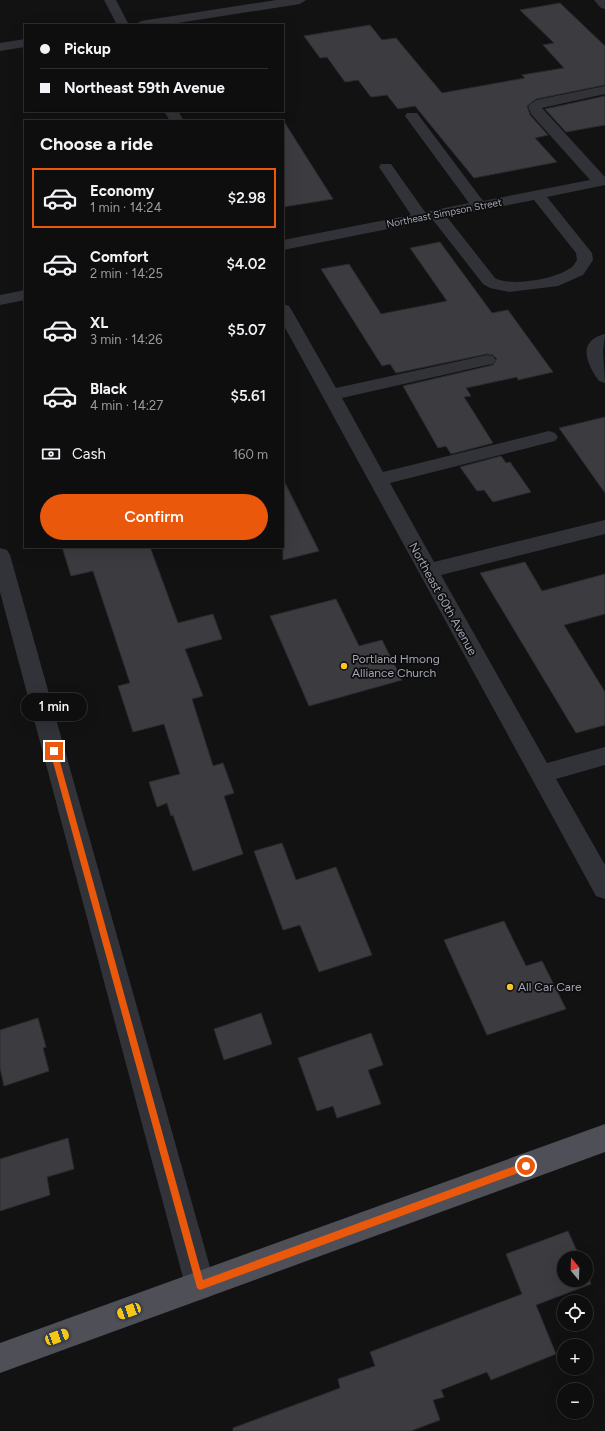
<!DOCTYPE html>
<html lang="en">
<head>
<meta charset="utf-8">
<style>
  :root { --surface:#0e0e0e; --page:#171717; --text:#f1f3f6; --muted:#9b9c9e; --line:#2e2e2e; --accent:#ea580c }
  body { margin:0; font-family:Figtree,sans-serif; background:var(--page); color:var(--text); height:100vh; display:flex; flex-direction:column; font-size:15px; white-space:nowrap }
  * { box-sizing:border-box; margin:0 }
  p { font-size:13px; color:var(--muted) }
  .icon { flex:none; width:22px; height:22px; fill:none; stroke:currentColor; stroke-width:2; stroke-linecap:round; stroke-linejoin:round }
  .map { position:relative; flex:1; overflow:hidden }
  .sheet { position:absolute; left:24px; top:120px; width:260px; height:428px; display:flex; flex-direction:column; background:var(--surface); border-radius:0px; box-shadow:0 4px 16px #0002,0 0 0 1px var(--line) }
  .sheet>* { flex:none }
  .banner { position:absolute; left:24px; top:24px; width:260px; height:88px; border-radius:0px; box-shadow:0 4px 16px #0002,0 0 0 1px var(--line); display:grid; align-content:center; height:88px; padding:0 16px; background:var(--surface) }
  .needle { width:26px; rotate:341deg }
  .fabs { position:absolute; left:557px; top:1251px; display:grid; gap:8px }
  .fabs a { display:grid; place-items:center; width:36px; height:36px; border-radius:50%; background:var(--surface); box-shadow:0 4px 16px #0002,0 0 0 1px var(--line); font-size:20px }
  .end { position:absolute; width:18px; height:18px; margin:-9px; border:5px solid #ea580c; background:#fff; box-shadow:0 0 0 2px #fff }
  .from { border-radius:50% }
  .bubble { position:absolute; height:28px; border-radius:14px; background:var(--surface); box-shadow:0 4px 16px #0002,0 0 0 1px var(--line); font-size:13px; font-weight:600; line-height:28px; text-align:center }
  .car { position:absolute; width:12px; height:24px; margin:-12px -6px; border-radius:5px; box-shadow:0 0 3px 1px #0007; background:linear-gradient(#f5c518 24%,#345 0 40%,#f5c518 0 76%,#345 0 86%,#f5c518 0) }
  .banner b { display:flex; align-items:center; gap:14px; height:38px; font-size:15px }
  .banner b+b { border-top:1px solid var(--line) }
  .banner i { width:10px; height:10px; background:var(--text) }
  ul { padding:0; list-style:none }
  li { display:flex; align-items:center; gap:12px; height:60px; margin:0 8px 6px; padding:0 8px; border:2px solid transparent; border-radius:0px }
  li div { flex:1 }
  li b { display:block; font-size:15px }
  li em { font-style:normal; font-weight:600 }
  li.current { border-color:var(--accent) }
  li>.icon { width:36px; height:36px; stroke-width:1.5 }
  h2 { padding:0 16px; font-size:18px; line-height:48px }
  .pay { display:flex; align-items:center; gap:10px; height:44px; padding:0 16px; font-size:15px }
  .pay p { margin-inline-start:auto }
  .cta { display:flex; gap:8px; margin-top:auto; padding:8px 16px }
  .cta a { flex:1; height:46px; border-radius:24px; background:var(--accent); color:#fff; font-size:16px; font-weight:600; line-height:46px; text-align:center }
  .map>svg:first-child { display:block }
</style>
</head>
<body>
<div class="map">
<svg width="605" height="1431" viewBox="0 0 605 1431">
  <rect width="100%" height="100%" fill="#121213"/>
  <g fill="#3c3c40" stroke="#2c2b2f">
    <polygon points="560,3 605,46 605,85 536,99 527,106 530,115 548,135 535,138 557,162 474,178 415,106 398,109 387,95 371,97 358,80 345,82 327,57 320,58 304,36 370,25 382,40 396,38 442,93 525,78 522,75 564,68 543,45 554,43 520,10"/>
    <polygon points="605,96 605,125 566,132 545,109"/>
    <polygon points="283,120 333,199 283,207"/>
    <polygon points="440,242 492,313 508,310 553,372 518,380 517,377 466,388 471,396 464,397 493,443 451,454 446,446 438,448 403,386 493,365 497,359 493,355 487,354 396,373 390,364 382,366 321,269 349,264 381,314 447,301 410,248"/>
    <polygon points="605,417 605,493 559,428"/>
    <polygon points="501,456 506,463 510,462 531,492 493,502 484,490 477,491 460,467"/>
    <polygon points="283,479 319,551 283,560"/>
    <polygon points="62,547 150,547 178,623 213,614 222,639 185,649 203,696 192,699 213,766 223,763 234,793 224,796 243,854 193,871 173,815 171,816 167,803 157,807 149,782 180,774 164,724 133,732 118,686 130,683 93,571 71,576"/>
    <polygon points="525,562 542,591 605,574 605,614 564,625 605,692 605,725 576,733 480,573"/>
    <polygon points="336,599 359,646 382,640 402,680 309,706 270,616"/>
    <polygon points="282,843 296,880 336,867 372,955 319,972 300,925 283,930 254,851"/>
    <polygon points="504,921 526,966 542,961 566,1009 487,1035 444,940"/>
    <polygon points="261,1013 272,1044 224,1060 214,1029"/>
    <polygon points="38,1018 46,1047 43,1048 49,1071 4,1086 0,1068 0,1030"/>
    <polygon points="371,1033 383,1065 368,1070 381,1104 337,1118 333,1106 317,1111 298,1058"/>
    <polygon points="68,1138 74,1169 47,1177 50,1195 0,1211 0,1159"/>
    <polygon points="568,1231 580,1258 564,1258 564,1280 586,1280 586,1272 591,1284 536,1305 556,1354 491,1380 487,1372 441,1390 444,1397 433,1400 440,1420 411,1431 233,1431 233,1428 340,1388 338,1379 375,1366 370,1352 522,1294 506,1254"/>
  </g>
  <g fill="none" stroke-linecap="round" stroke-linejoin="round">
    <g fill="#323338" fill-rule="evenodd">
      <polygon points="104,0 116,0 129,25 117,25"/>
      <polygon points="276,0 306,0 300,4 165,25 135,25 141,21"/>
      <polygon points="594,0 605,0 605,9 601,8"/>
      <polygon points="25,39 25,47 0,51 0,43"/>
      <path d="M 605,86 L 605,94 L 542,108 L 605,177 L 605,185 L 547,197 L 592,253 L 593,260 L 583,275 L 558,286 L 509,292 L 490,288 L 483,284 L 433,220 L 283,250 L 283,240 L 411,215 L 379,167 L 381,164 L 391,164 L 425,212 L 469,203 L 405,116 L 407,113 L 417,113 L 483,201 L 590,180 L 531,114 L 528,106 L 536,100 ZM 534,200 L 576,253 L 577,260 C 575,263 573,267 569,269 C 554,279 511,287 495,278 L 447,217 Z"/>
      <polygon points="164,111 178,111 184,121 170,121"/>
      <polygon points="25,290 25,300 0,305 0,295"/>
      <polygon points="283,304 289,306 291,309 336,388 487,355 493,356 496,360 493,364 487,365 342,398 383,472 549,431 555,433 558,437 555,441 390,483 434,562 605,520 605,534 441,575 547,763 605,747 605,765 556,779 605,865 605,899 596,896 283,324"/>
      <path d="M 605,334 L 603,351 L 605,383 L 599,381 C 587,364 576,341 605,334 Z"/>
      <polygon points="0,548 7,550 10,555 215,1285 211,1296 200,1300 189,1296 185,1285 0,592"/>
    </g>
    <polygon fill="#4e4f57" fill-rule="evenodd" points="605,1124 605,1152 0,1373 0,1343"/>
  </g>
  <polygon fill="#ea580c" points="54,748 57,751 203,1280 526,1162 529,1164 529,1169 200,1290 197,1288 50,751"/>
  <g fill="#f8c525" stroke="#0d0d0e" stroke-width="1.5">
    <circle cx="344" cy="666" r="4"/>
    <circle cx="510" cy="987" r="4"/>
  </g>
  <g text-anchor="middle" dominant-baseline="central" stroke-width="3.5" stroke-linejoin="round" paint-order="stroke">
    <g font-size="10" fill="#a2a6b4" stroke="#0d0d0e">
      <text transform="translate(444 213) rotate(-11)">Northeast Simpson Street</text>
    </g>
    <g font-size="12" fill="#a2a6b4" stroke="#0d0d0e">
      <text transform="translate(443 599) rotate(61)">Northeast 60th Avenue</text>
    </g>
    <g font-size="12" fill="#a2a6b4" stroke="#0d0d0e" text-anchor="start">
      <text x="352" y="659">Portland Hmong<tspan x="352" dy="14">Alliance Church</tspan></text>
      <text x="518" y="987">All Car Care</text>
    </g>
  </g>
</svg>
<div class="fabs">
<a><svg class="needle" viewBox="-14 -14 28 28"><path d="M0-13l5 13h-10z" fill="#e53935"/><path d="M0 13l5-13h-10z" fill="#9b9c9e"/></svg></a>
<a><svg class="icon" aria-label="locate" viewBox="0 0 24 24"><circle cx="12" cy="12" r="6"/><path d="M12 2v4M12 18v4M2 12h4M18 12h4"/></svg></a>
<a>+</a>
<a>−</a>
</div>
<i class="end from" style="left:526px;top:1166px"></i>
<i class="end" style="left:54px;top:751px"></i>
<div class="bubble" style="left:21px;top:693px;width:66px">1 min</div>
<i class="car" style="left:129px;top:1311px;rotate:250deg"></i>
<i class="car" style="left:57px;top:1337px;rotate:70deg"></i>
<div class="banner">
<b><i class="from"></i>Pickup</b>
<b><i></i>Northeast 59th Avenue</b>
</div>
<section class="sheet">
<h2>Choose a ride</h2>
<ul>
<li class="current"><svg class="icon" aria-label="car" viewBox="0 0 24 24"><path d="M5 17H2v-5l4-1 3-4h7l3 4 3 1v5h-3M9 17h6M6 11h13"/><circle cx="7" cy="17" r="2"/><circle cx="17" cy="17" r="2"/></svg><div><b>Economy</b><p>1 min · 14:24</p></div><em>$2.98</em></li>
<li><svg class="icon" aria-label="car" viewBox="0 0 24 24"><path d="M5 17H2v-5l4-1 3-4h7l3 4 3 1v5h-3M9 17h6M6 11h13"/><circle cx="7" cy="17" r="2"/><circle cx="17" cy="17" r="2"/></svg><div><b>Comfort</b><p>2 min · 14:25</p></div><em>$4.02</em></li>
<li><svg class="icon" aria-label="car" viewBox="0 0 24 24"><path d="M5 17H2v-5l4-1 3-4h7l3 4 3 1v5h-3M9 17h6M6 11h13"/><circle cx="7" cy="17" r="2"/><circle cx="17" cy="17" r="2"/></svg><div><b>XL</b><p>3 min · 14:26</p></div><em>$5.07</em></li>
<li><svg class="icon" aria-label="car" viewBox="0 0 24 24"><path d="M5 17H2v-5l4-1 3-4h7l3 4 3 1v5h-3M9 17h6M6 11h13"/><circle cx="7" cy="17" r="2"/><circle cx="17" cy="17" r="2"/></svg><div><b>Black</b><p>4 min · 14:27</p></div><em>$5.61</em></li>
</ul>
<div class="pay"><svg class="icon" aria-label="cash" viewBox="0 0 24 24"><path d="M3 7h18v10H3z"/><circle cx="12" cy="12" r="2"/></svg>Cash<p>160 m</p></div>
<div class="cta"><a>Confirm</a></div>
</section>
</div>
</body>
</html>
